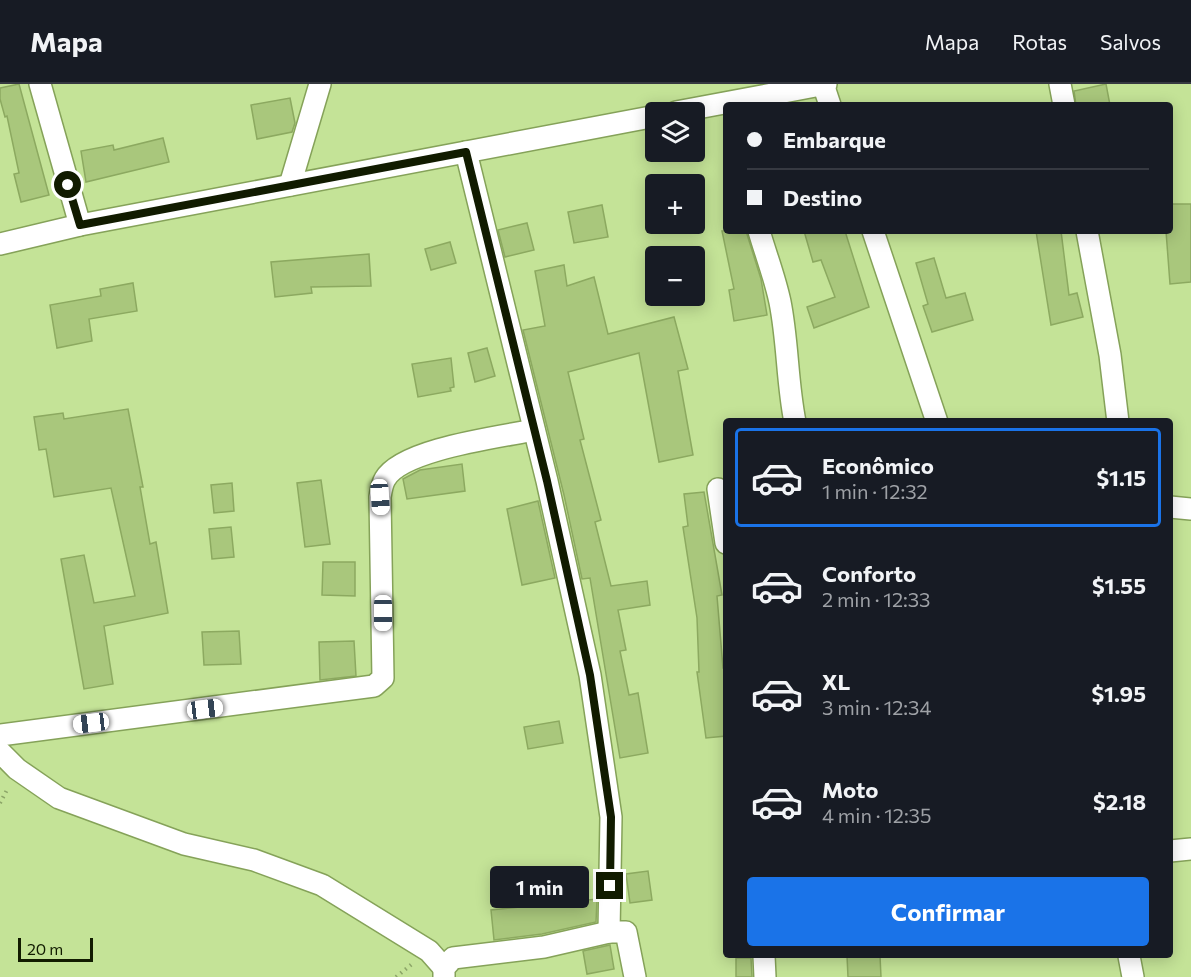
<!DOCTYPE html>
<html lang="pt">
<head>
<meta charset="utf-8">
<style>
  :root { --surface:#171b24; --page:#242831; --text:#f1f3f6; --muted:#9ea1a6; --line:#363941; --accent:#1a73e8 }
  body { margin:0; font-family:Commissioner,sans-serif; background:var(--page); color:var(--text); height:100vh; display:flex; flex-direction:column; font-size:22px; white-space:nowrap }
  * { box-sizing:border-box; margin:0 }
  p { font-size:20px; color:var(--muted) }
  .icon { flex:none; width:33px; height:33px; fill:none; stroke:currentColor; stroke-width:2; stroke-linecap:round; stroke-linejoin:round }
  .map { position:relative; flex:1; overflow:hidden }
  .details { position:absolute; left:723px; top:334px; width:450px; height:540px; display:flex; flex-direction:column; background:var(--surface); border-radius:6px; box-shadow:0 3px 15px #0003 }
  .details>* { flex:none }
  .guide { position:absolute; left:723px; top:18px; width:450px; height:132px; border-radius:6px; box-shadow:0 3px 15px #0003; display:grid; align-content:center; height:132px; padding:0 24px; background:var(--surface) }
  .fabs { position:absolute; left:645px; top:18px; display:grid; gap:12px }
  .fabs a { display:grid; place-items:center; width:60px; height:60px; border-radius:6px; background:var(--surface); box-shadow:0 3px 15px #0003; font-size:30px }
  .scale { position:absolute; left:18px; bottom:15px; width:75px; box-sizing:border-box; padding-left:6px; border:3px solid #111b00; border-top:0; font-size:16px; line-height:21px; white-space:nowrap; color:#111b00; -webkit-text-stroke:4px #c4e397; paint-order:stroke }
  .end { position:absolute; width:27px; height:27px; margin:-14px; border:8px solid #111b00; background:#fff; box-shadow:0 0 0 3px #fff }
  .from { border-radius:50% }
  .bubble { position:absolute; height:42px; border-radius:6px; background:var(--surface); box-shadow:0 3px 15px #0003; font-size:20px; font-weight:700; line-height:42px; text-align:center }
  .car { position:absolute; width:18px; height:36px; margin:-18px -9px; border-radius:8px; box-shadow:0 0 4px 2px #0007; background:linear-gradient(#fff 24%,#345 0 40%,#fff 0 76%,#345 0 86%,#fff 0) }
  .guide b { display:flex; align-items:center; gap:21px; height:57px; font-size:22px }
  .guide b+b { border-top:2px solid var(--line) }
  .guide i { width:15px; height:15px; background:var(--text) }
  ul { padding:10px 0 0; list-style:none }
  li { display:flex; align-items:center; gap:18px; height:99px; margin:0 12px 9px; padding:0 12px; border:3px solid transparent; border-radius:6px }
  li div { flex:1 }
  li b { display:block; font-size:22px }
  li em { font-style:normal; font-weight:700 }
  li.active { border-color:var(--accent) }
  li>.icon { width:54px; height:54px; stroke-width:1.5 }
  .action { display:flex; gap:12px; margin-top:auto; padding:12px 24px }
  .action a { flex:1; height:69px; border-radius:6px; background:var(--accent); color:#fff; font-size:24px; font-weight:700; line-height:69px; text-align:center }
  header { display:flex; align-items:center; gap:36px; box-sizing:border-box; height:84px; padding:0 30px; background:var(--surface); border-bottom:2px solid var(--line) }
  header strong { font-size:28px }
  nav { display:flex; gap:33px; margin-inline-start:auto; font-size:21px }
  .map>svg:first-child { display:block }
</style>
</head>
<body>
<header>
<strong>Mapa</strong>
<nav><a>Mapa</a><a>Rotas</a><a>Salvos</a></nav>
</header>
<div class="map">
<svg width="1191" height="893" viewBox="0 0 1191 893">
  <rect width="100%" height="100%" fill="#c4e397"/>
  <g fill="#a9c77c" stroke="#8ca960" stroke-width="1.5">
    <polygon points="19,0 49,111 21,118 14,90 19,89 7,32 5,33 0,15 0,4"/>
    <polygon points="1106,0 1110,21 1076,21 1074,7"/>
    <polygon points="290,14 295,39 292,48 257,55 251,21"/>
    <polygon points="163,54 169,78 86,98 81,67 113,61 114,66"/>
    <polygon points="1170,120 1191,120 1191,198 1170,200 1166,147 1170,147"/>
    <polygon points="602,121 608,153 574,159 568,128"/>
    <polygon points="527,139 534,166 505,173 498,146"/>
    <polygon points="722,147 746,147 761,195 767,231 734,237 729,206 734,205"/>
    <polygon points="804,147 845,147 869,223 814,244 807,223 835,213 821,176 813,178"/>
    <polygon points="1036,147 1061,147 1069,211 1077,209 1083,233 1051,241"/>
    <polygon points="450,158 456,179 431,186 425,165"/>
    <polygon points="369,170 371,202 311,203 312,209 275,213 271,178"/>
    <polygon points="934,174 946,214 965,209 973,236 932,248 923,222 928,220 916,179"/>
    <polygon points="564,181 567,202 594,193 608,250 674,233 688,285 678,287 693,371 659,378 639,269 568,288 584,355 580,356 601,436 595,438 611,502 647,497 650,521 618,526 626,566 620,567 629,611 638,609 648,669 620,674 590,494 582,495 564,411 523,246 545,242 535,187"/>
    <polygon points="133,199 137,227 89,235 92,257 57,264 50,221 101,212 100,205"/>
    <polygon points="487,264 495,292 475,298 468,269"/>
    <polygon points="451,274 454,303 450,304 451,307 418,313 412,280"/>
    <polygon points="128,325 143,403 140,403 150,460 156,458 168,529 104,542 113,600 84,605 61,475 84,471 94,519 135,512 111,404 54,413 46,365 39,366 34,333 63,329 64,335"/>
    <polygon points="462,380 465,407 407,415 403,395 420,386"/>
    <polygon points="321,396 330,460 305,463 297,399"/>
    <polygon points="232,399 234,427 214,429 211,401"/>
    <polygon points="704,408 722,511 717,512 723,584 726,584 726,652 706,654 697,588 699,588 697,534 683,443 688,442 684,410"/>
    <polygon points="538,417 555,494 522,501 507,425"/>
    <polygon points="231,443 234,473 212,475 209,445"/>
    <polygon points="323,478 355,478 355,512 322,511"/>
    <polygon points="239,547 241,580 204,581 202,548"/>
    <polygon points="354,557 356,592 320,596 319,558"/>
    <polygon points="559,637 563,659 528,665 524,643"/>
    <polygon points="648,787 652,816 630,819 626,790"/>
    <polygon points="597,815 596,838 542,850 494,856 491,826"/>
    <polygon points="610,861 614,885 587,890 583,867"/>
    <polygon points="847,872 880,872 881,893 848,893"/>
    <polygon points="736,874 751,874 752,893 736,893"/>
  </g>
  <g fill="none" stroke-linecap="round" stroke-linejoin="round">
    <defs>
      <g id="minor">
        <polyline points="40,0 80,141"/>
        <polyline points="823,0 830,21"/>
        <polyline points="1060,0 1064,21"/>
        <polyline points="676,28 826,0"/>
        <polyline points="466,68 547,397 590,591 611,733 609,848 626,848 635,893"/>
        <polyline points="290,101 320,0"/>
        <path d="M 759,147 C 766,171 775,194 780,218 C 788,258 787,298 795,338"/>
        <polyline points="873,147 937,338"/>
        <polyline points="1087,147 1110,271 1118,338"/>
        <polyline points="0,160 80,141 656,32"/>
        <polyline points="718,405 726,459"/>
        <polyline points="1170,423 1191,425"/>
        <path d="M 0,651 L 374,602 L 383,594 L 380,413 C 381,407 382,400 385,395 C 402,365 500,353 534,346"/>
        <polyline points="0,668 17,685 59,714 184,760 254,776 322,801 429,867 444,884"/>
        <polyline points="1170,767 1191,765"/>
        <polyline points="764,872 765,893"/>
        <polyline points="1129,872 1133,893"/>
        <polyline points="444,893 444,884 453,874 544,863 609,848"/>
      </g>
    </defs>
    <use href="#minor" stroke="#85a259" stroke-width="24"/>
    <g stroke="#8ca568" stroke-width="4" stroke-dasharray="1.5 4.5" stroke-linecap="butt">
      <polyline points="0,719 8,704"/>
      <polyline points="396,893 412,880"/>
    </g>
    <use href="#minor" stroke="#fff" stroke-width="21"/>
  </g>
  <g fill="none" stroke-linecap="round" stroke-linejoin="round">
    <polyline stroke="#111b00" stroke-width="8" points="68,101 80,141 466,68 547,397 590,591 611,733 610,802"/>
  </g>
</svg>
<div class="fabs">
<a><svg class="icon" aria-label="layers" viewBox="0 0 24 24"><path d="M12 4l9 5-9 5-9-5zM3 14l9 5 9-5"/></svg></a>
<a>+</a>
<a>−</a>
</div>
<div class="scale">20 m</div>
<i class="end from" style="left:68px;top:101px"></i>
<i class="end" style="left:610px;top:802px"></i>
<div class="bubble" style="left:490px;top:782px;width:99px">1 min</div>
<i class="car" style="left:380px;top:413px;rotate:176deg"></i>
<i class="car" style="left:383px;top:529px;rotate:180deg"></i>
<i class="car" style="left:205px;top:625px;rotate:83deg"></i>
<i class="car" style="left:91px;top:639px;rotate:263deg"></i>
<div class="guide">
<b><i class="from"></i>Embarque</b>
<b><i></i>Destino</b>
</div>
<section class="details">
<ul>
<li class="active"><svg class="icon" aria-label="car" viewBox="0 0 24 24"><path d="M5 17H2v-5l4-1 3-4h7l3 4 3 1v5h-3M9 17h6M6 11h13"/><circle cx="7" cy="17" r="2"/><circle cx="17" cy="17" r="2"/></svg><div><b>Econômico</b><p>1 min · 12:32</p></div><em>$1.15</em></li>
<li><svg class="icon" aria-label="car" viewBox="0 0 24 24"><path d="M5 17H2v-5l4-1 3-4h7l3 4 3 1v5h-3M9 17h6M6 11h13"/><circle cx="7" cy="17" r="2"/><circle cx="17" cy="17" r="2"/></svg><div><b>Conforto</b><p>2 min · 12:33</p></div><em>$1.55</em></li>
<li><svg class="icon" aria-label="car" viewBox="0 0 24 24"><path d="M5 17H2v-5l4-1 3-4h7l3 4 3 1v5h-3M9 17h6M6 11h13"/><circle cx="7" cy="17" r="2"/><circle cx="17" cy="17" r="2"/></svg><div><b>XL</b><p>3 min · 12:34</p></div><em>$1.95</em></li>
<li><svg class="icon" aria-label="car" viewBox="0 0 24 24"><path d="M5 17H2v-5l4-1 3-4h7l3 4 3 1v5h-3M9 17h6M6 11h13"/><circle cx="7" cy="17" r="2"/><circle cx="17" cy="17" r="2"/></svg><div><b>Moto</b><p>4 min · 12:35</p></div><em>$2.18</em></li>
</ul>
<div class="action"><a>Confirmar</a></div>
</section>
</div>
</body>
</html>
